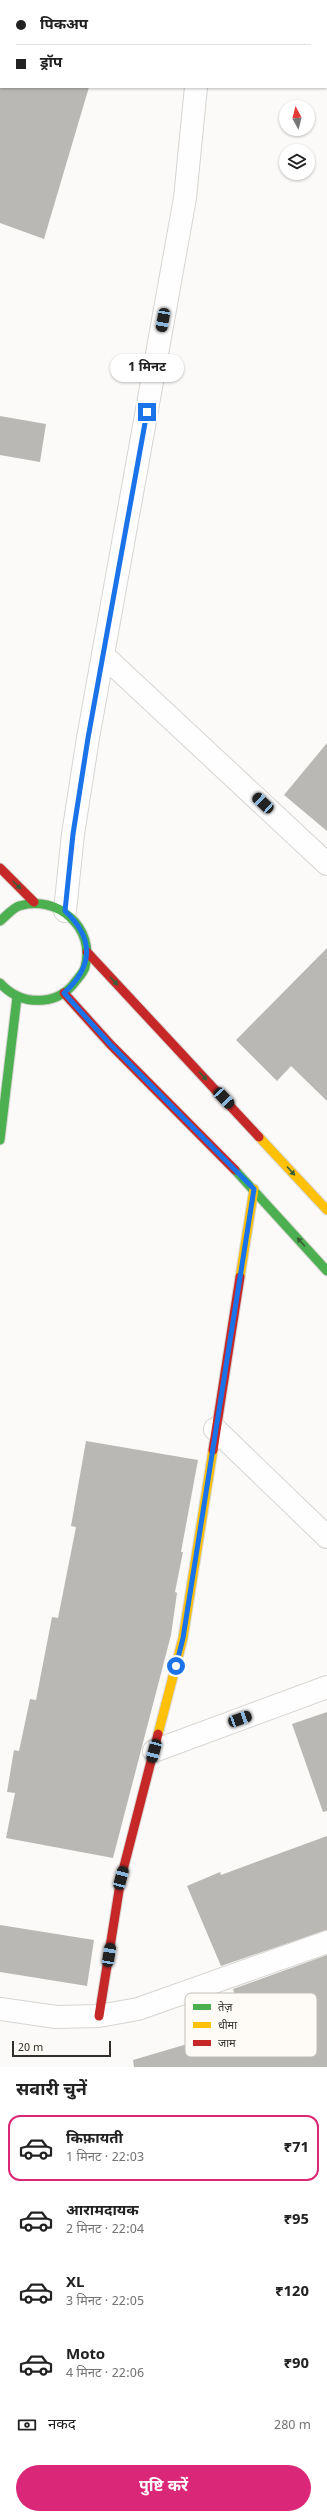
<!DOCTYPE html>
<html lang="hi">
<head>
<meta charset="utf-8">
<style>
  :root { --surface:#fff; --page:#f6f6f6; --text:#222; --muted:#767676; --line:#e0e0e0; --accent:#db2777 }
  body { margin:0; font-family:Georgia,"Noto Sans Devanagari",serif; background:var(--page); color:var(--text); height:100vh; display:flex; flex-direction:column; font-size:15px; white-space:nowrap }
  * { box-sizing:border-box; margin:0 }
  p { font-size:13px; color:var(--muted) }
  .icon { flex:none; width:22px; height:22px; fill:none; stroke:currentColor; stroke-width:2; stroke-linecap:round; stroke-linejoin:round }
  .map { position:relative; height:2067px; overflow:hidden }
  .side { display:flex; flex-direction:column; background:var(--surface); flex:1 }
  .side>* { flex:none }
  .top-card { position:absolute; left:0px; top:0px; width:327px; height:88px; box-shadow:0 1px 3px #0004; display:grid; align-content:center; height:88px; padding:0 16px; background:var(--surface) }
  .needle { width:26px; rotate:353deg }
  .fabs { position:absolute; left:279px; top:100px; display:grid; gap:8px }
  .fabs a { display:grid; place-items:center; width:36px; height:36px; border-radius:50%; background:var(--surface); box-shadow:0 1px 3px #0004; font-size:20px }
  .scale { position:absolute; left:12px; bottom:10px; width:99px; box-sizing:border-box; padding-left:4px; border:2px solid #322f2b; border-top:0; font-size:11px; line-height:14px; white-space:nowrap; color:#322f2b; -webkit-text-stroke:3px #fefaf6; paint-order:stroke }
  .end { position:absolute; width:18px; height:18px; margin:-9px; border:5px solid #1a73e8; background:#fff; box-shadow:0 0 0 2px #fff }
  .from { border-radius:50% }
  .bubble { position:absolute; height:28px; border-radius:14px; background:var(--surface); box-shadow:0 1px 3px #0004; font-size:13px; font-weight:700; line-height:28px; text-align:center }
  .car { position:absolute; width:12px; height:24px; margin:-12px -6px; border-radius:5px; box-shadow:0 0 3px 1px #0007; background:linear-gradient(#222 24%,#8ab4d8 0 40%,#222 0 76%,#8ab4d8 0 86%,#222 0) }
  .top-card b { display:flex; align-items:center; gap:14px; height:38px; font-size:15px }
  .top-card b+b { border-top:1px solid var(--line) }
  .top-card i { width:10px; height:10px; background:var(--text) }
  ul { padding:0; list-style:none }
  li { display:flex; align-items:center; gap:12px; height:66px; margin:0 8px 6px; padding:0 8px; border:2px solid transparent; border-radius:12px }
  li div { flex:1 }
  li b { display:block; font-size:15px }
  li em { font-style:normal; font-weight:700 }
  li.selected { border-color:var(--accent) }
  li>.icon { width:36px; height:36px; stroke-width:1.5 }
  h2 { padding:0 16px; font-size:18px; line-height:48px }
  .pay { display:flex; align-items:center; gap:10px; height:44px; padding:0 16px; font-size:15px }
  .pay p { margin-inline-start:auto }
  .action { display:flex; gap:8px; margin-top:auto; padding:8px 16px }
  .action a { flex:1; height:46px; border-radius:24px; background:var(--accent); color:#fff; font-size:16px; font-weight:700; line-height:46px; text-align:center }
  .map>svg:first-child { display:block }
</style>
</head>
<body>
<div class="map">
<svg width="327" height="2067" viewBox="0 0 327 2067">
  <rect width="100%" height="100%" fill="#fcfaf8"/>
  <g fill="#bab8b5">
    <polygon points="0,87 89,87 44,239 0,223"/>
    <polygon points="0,416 46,424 40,462 0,455"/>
    <polygon points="327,743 327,831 284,795"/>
    <polygon points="327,948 327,1101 291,1066 277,1081 236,1040"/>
    <polygon points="86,1441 198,1460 181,1552 183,1552 175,1592 177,1593 171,1635 113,1858 6,1838 15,1793 7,1792 14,1750 19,1751 30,1699 36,1700 52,1617 58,1618 76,1527 71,1526"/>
    <polygon points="327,1712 327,1811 323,1812 292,1724"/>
    <polygon points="327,1836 327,1930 221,1966 187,1886 220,1872 221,1875"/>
    <polygon points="0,1925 94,1940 87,1986 0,1972"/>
    <polygon points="327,1955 327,2067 134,2067 133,2060 245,2027 233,1989"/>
  </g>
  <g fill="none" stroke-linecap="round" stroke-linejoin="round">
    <defs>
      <g id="street">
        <polyline points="204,1 205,0"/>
        <polyline points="103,655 327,864"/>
        <polyline points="65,911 73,834 88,738 185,198 196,87"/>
        <polyline points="215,1429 327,1537"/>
        <polyline points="154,1751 327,1687"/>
        <polyline points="0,2009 56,2017 99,2016 138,2009 327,1942"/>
      </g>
      <g id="fast">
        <path d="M 0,921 C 6,916 13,908 19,906 C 57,894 96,928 85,967 C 84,972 78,978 75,982 C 68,992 56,999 44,1000 C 26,1002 12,996 0,983"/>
        <polyline points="0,1140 17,997"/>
        <polyline points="235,1170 327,1271"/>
      </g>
      <g id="slow">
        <polyline points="259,1137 327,1210"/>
        <polyline points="240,1277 254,1189"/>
        <polyline points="158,1734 183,1638 213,1450"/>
      </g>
      <g id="jam">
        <polyline points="0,868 34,902"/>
        <polyline points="87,952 259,1137"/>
        <polyline points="64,993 110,1044 235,1170"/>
        <polyline points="213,1450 240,1277"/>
        <polyline points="99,2016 121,1878 158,1734"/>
      </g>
    </defs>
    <use href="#street" stroke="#d7d5d2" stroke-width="24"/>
    <use href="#fast" stroke="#d7d5d2" stroke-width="11"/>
    <use href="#slow" stroke="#d7d5d2" stroke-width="11"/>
    <use href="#jam" stroke="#d7d5d2" stroke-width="11"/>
    <use href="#street" stroke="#fffefe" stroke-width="22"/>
    <use href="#fast" stroke="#4caf50" stroke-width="9"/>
    <use href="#slow" stroke="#ffc107" stroke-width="9"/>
    <use href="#jam" stroke="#c62828" stroke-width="9"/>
  </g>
  <defs><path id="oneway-solid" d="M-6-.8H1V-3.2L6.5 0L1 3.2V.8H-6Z"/></defs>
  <g fill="#3b5c38">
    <use href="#oneway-solid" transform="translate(17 885) rotate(45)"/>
    <use href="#oneway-solid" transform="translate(114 981) rotate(47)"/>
    <use href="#oneway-solid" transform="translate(203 1076) rotate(47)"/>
    <use href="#oneway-solid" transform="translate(291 1171) rotate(48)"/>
    <use href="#oneway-solid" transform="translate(301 1242) rotate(-132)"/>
  </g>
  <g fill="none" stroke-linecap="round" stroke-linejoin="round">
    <path stroke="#1a73e8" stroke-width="5" d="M 147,412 L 88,738 L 73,834 L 65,911 C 94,938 94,966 64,993 L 110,1044 L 254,1189 L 183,1638 L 176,1666"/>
  </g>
  <rect x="185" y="1993" width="132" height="64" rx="6" fill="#fefaf6" stroke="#c1bdb9" stroke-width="1"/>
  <rect x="193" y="2004" width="18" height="6" fill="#4caf50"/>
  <rect x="193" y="2022" width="18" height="6" fill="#ffc107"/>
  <rect x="193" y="2040" width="18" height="6" fill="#c62828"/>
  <g font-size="11" fill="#322f2b">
    <text x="218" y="2011">तेज़</text>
    <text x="218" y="2029">धीमा</text>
    <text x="218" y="2047">जाम</text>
  </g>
</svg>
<div class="fabs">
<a><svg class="needle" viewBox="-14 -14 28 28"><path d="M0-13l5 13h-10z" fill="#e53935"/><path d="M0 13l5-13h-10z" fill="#767676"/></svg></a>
<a><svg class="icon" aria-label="layers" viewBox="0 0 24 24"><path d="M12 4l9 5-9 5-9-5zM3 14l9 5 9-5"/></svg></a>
</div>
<div class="scale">20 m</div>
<i class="end from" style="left:176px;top:1666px"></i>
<i class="end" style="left:147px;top:412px"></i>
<div class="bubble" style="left:110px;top:354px;width:74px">1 मिनट</div>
<i class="car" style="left:163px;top:320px;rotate:190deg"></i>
<i class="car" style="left:263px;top:803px;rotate:313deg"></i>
<i class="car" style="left:224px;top:1098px;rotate:137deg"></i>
<i class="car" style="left:240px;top:1719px;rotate:70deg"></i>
<i class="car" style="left:154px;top:1751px;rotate:195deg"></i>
<i class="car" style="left:121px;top:1878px;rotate:15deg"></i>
<i class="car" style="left:109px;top:1955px;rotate:9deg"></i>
<div class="top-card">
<b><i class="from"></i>पिकअप</b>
<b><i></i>ड्रॉप</b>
</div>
</div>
<section class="side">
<h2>सवारी चुनें</h2>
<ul>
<li class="selected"><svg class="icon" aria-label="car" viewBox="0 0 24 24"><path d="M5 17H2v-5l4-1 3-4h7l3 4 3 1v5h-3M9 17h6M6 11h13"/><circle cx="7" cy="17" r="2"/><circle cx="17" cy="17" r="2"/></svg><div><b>किफ़ायती</b><p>1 मिनट · 22:03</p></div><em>₹71</em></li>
<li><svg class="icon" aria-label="car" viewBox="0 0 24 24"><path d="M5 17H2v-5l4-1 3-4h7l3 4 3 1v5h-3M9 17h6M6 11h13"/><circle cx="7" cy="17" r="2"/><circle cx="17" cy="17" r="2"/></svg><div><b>आरामदायक</b><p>2 मिनट · 22:04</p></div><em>₹95</em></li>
<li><svg class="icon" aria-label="car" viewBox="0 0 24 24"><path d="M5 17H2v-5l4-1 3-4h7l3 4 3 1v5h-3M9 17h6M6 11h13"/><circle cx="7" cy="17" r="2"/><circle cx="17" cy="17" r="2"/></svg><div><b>XL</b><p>3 मिनट · 22:05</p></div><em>₹120</em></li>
<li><svg class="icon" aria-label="car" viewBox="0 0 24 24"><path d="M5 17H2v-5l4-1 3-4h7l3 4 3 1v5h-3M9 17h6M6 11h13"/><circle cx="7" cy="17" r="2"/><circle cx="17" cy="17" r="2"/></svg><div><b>Moto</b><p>4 मिनट · 22:06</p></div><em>₹90</em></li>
</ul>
<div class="pay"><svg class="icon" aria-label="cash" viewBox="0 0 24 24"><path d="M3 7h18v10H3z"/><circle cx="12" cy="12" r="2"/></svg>नकद<p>280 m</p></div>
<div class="action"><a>पुष्टि करें</a></div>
</section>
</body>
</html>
